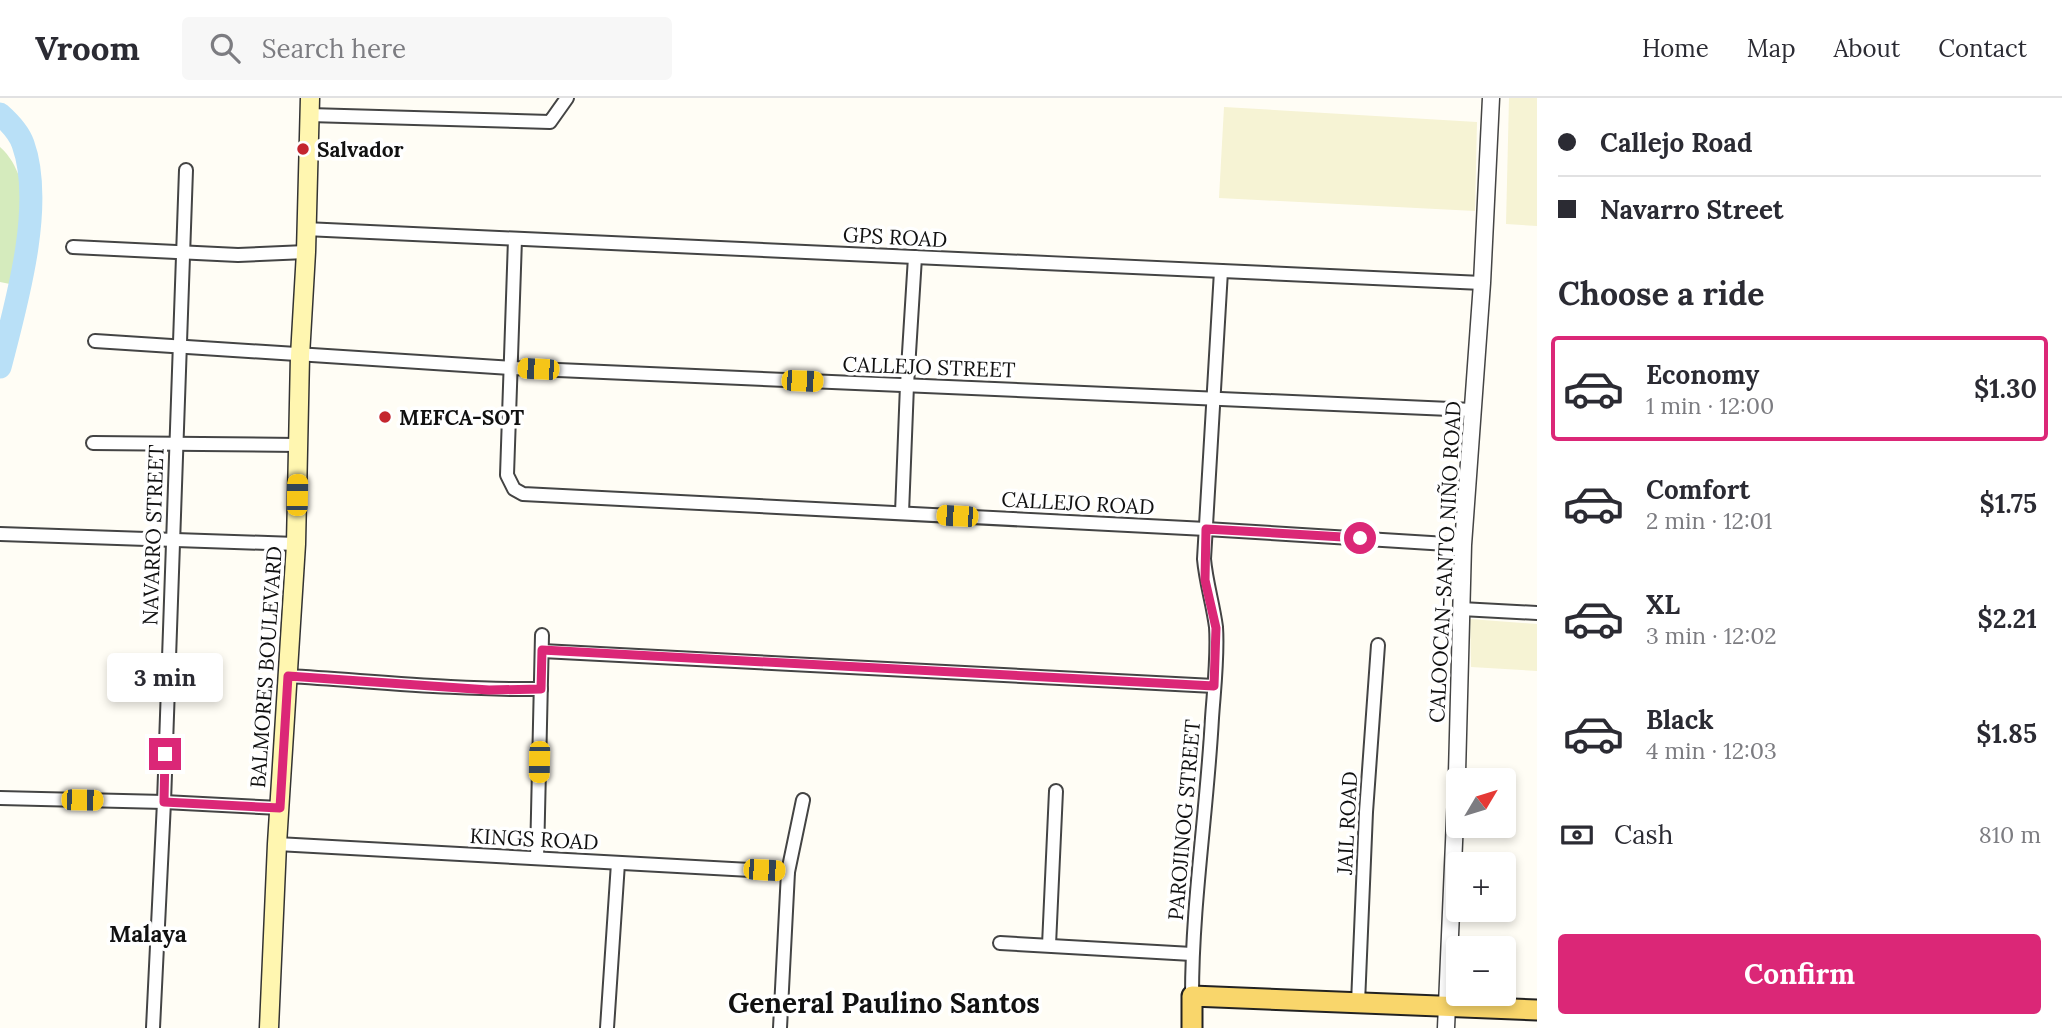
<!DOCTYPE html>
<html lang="en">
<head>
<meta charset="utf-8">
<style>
  :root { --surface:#fff; --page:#f7f7f7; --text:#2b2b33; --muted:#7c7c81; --line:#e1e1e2; --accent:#db2777 }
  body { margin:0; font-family:Lora,serif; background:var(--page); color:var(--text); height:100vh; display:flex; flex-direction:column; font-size:26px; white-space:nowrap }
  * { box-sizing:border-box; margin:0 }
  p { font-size:23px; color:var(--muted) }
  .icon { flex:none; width:38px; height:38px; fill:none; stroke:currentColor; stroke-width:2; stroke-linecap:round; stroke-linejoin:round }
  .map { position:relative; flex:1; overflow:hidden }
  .details { display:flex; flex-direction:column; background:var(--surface); width:525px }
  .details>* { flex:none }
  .hud { display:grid; align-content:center; height:154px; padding:0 21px; background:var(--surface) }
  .needle { width:46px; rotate:52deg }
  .buttons { position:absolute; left:1446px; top:670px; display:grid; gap:14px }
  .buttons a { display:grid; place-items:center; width:70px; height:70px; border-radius:7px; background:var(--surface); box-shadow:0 4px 10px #0003; font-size:35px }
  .end { position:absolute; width:32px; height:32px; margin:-16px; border:9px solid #db2777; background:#fff; box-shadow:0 0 0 4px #fff }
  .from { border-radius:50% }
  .bubble { position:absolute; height:49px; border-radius:7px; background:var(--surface); box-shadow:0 4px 10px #0003; font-size:23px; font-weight:800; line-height:49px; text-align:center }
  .car { position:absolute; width:21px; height:42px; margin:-21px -10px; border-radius:9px; box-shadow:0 0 5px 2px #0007; background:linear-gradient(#f5c518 24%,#345 0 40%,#f5c518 0 76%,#345 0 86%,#f5c518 0) }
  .hud b { display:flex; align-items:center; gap:24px; height:66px; font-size:26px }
  .hud b+b { border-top:2px solid var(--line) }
  .hud i { width:18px; height:18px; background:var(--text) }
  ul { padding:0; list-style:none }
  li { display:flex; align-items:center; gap:21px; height:105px; margin:0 14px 10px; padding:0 7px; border:4px solid transparent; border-radius:7px }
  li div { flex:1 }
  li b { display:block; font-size:26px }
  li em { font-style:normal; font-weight:800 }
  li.active { border-color:var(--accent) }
  li>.icon { width:63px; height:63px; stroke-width:1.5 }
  h2 { padding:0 21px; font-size:32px; line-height:84px }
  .pay { display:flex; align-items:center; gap:18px; height:77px; padding:0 21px; font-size:26px }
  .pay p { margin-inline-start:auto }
  .action { display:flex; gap:14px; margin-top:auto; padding:14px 21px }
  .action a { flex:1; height:80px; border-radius:7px; background:var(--accent); color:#fff; font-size:28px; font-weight:800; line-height:80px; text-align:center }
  header { display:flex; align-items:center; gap:42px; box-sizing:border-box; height:98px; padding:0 35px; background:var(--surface); border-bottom:2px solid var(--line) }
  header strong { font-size:33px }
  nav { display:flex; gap:38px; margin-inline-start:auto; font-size:24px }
  .search { width:490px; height:63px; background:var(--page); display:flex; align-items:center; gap:18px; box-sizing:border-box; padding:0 24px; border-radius:7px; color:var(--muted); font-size:26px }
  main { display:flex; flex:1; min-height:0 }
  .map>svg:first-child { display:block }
</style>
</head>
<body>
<header>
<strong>Vroom</strong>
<div class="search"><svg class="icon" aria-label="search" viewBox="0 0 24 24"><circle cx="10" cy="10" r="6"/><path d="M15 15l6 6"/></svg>Search here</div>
<nav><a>Home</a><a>Map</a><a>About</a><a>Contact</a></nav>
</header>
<main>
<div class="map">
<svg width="1537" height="930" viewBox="0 0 1537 930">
  <rect width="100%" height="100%" fill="#fffdf5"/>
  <g fill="#f6f3d4">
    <polygon points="1509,0 1537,0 1537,128 1506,126"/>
    <polygon points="1224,9 1477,24 1475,113 1219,100"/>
    <polygon points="1470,521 1537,526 1537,573 1471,569"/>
  </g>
  <path fill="#d5ebbd" d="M 0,49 C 25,71 28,112 24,143 C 22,157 15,172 10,186 L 0,184 Z"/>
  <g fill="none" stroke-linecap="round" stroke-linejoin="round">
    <path stroke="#b9e0f7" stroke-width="23" d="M 0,16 C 9,24 19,34 23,46 C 45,107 16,207 0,269"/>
    <defs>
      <g id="minor">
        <polyline points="309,17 550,24 567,0"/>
        <polyline points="305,131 1482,185"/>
        <polyline points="515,141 507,377 514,391 523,396 1206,431 1463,447"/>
        <polyline points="73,149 238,157 306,154"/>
        <polyline points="95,243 512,270 1473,312"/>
        <polyline points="93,345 298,347"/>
        <polyline points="902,415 907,287 915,159"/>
        <polyline points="0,436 296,446"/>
        <polyline points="1461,511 1537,515"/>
        <polyline points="542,553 1214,588"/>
        <path d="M 288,578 C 372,583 457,592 541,591"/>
        <polyline points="0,700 164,704 280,710"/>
        <polyline points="277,746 788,774"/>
        <polyline points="537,760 542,537"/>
        <polyline points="1000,845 1192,856"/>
        <polyline points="1049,847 1056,693"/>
        <path d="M 1192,898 C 1192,805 1207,713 1212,620 C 1214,591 1218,558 1216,529 C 1213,506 1206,484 1204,461 L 1221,173"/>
        <polyline points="1358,905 1366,714 1378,547"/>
        <polyline points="153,930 164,704 186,72"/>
        <polyline points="607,930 618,765"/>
        <polyline points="780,930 788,774 803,702"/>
      </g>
      <polyline id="tertiary" points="1446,930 1457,675 1463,447 1482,185 1491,0"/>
      <polyline id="secondary" points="269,930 277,746 296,446 300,258 306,154 310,0"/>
      <polyline id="primary" points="1192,930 1192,898 1537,912"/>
    </defs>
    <use href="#minor" stroke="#444" stroke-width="16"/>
    <use href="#tertiary" stroke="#444" stroke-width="19"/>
    <use href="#secondary" stroke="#333" stroke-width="21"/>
    <use href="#primary" stroke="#222" stroke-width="23"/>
    <use href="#minor" stroke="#fff" stroke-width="12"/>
    <use href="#tertiary" stroke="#fff" stroke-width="16"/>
    <use href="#secondary" stroke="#fff6b0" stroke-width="18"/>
    <use href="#primary" stroke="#f9d66b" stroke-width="19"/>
  </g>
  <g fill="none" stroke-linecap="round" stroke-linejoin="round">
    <polyline stroke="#db2777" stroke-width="9" points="165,656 164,704 280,710 288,578 489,592 541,591 542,552 1214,588 1216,530 1205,482 1206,431 1360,440"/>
  </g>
  <g fill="#c4262e" stroke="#fff" stroke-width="2.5">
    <circle cx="303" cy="51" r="7"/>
    <circle cx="385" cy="319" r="7"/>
  </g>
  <g text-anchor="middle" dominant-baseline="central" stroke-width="7" stroke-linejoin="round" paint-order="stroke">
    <g font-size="21" font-weight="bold" fill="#111" stroke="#fff" text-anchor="start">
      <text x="317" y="51">Salvador</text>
      <text x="399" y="319">MEFCA-SOT</text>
    </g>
    <g font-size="21" fill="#111" stroke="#fff">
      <text transform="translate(895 139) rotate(3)">GPS ROAD</text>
      <text transform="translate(929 269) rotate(2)">CALLEJO STREET</text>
      <text transform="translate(1078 405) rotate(3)">CALLEJO ROAD</text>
      <text transform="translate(153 437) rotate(-88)">NAVARRO STREET</text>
      <text transform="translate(1445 464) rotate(-87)">CALOOCAN-SANTO NIÑO ROAD</text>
      <text transform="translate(266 569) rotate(-86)">BALMORES BOULEVARD</text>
      <text transform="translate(1184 722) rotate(-85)">PAROJINOG STREET</text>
      <text transform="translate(1347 725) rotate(-87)">JAIL ROAD</text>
      <text transform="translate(534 741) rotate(3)">KINGS ROAD</text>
    </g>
    <g font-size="23" font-weight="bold" fill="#111" stroke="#fff">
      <text x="148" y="835">Malaya</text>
    </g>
    <g font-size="28" font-weight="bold" fill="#111" stroke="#fff">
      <text x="884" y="905">General Paulino Santos</text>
    </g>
  </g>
</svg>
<div class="buttons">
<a><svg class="needle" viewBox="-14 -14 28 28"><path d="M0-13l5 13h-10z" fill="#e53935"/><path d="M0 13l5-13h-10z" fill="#7c7c81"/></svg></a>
<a>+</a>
<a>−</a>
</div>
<i class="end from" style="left:1360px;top:440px"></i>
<i class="end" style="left:165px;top:656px"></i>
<div class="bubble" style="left:107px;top:555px;width:116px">3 min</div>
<i class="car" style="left:538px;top:271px;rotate:273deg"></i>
<i class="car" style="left:802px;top:283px;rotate:92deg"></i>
<i class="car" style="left:297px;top:397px;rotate:1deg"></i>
<i class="car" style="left:957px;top:418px;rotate:273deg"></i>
<i class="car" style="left:539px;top:664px;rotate:181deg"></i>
<i class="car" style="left:82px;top:702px;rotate:91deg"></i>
<i class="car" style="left:764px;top:772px;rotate:93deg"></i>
</div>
<section class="details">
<div class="hud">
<b><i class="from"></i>Callejo Road</b>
<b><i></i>Navarro Street</b>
</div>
<h2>Choose a ride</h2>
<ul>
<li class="active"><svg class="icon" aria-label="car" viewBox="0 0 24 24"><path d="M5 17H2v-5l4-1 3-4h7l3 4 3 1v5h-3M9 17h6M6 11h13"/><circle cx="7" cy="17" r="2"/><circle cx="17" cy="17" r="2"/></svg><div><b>Economy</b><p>1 min · 12:00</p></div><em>$1.30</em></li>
<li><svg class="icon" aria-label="car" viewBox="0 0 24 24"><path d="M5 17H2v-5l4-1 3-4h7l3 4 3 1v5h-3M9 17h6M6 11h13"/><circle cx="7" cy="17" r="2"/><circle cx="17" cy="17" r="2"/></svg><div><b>Comfort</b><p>2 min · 12:01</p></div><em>$1.75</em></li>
<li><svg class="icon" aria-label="car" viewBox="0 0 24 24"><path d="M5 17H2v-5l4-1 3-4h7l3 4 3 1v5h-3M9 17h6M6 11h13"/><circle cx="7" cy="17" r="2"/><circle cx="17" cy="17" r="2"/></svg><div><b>XL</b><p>3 min · 12:02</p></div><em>$2.21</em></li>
<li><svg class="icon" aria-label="car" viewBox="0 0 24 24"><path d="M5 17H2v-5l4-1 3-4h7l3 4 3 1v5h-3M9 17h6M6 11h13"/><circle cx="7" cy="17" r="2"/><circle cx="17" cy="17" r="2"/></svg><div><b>Black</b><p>4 min · 12:03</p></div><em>$1.85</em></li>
</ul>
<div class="pay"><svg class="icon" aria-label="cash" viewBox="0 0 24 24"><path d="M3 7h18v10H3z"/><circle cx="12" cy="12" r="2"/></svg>Cash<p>810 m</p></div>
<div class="action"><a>Confirm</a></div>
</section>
</main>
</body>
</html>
